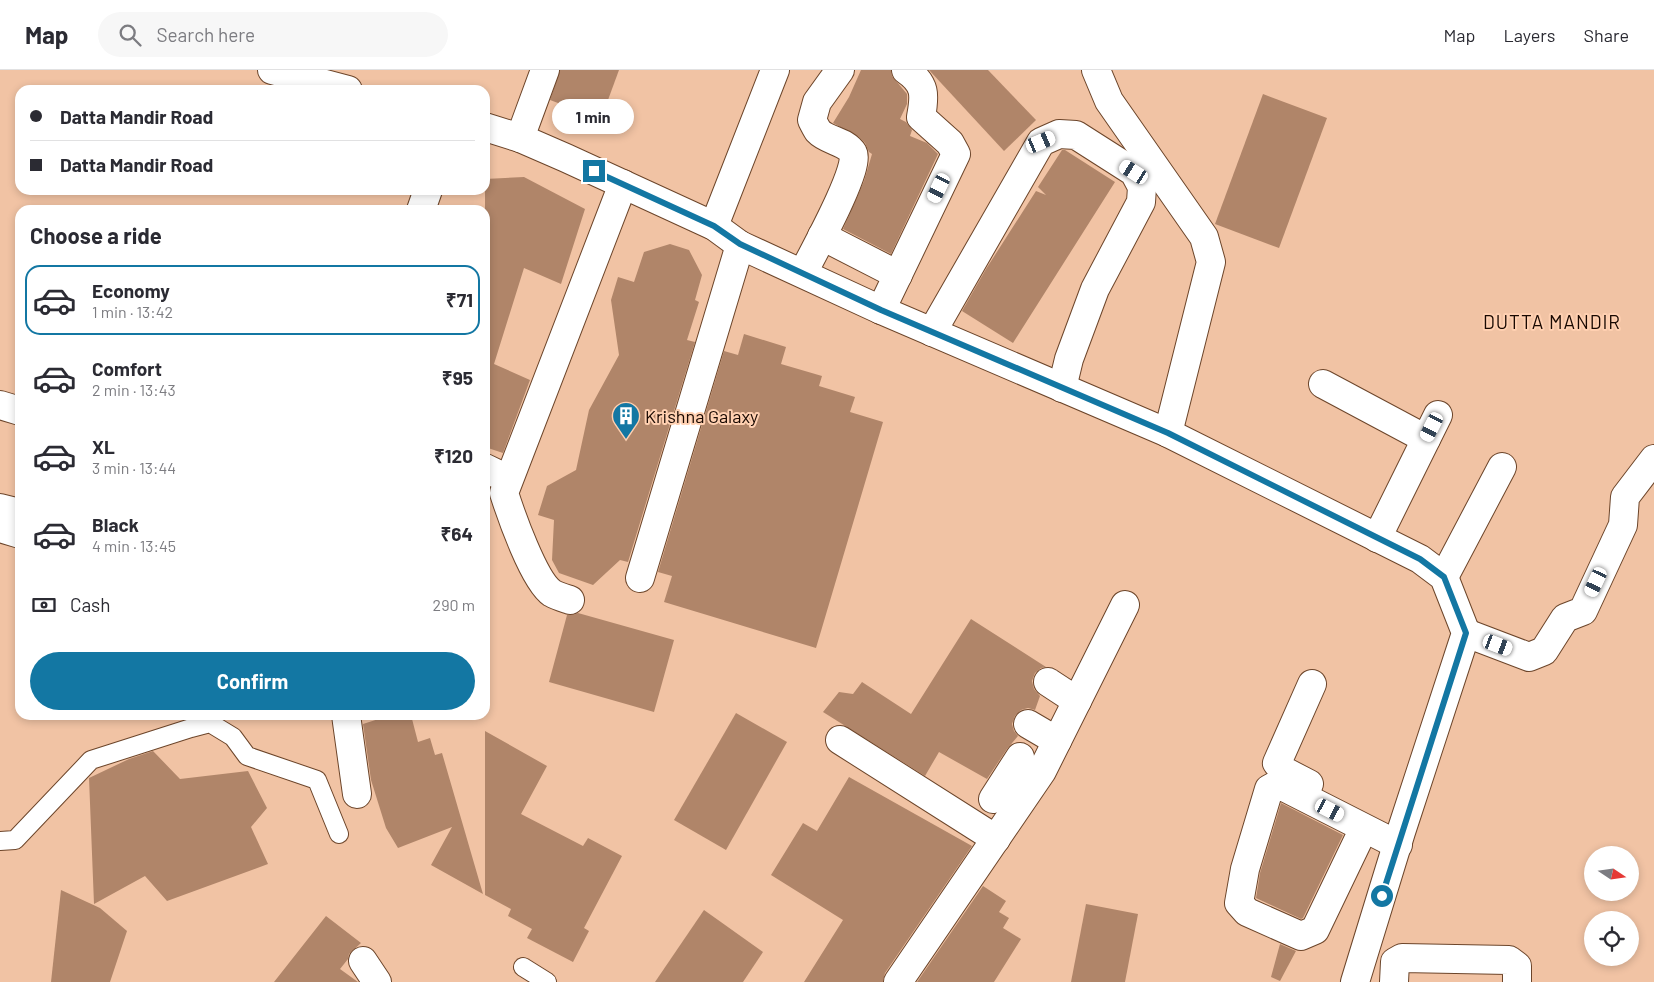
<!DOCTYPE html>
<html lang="en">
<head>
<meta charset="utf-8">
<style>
  :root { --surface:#fff; --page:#f7f7f7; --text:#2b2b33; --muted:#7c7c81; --line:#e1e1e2; --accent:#1377a3 }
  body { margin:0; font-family:Barlow,sans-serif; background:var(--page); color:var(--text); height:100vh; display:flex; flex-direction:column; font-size:19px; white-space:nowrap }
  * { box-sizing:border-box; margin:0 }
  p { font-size:16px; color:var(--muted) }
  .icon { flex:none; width:28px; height:28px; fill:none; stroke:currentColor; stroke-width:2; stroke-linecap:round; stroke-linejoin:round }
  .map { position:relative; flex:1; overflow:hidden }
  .details { position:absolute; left:15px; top:135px; width:475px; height:515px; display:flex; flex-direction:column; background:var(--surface); border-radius:15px; box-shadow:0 2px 8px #0003 }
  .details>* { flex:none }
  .top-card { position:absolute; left:15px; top:15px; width:475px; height:110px; border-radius:15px; box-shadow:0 2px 8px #0003; display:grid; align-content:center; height:110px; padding:0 15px; background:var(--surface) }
  .needle { width:32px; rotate:103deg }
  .tools { position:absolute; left:1584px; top:776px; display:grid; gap:10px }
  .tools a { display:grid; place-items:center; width:55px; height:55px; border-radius:50%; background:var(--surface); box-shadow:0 2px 8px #0003; font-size:25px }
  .end { position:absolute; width:22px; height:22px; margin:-11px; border:6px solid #1377a3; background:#fff; box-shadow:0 0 0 2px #fff }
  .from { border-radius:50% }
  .bubble { position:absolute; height:35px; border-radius:18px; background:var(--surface); box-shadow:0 2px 8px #0003; font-size:16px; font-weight:700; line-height:35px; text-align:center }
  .car { position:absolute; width:15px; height:30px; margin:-15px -8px; border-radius:6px; box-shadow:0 0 4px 1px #0007; background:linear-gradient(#fff 24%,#345 0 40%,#fff 0 76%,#345 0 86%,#fff 0) }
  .top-card b { display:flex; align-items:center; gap:18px; height:48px; font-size:19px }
  .top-card b+b { border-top:1px solid var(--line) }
  .top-card i { width:12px; height:12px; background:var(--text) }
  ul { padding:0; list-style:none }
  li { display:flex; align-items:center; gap:15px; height:70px; margin:0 10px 8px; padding:0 5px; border:2px solid transparent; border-radius:15px }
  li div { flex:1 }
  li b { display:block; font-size:19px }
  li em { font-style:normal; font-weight:700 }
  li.selected { border-color:var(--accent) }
  li>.icon { width:45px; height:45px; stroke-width:1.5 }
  h2 { padding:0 15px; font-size:22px; line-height:60px }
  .pay { display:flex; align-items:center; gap:12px; height:55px; padding:0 15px; font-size:19px }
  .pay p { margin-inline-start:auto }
  .action { display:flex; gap:10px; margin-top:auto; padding:10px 15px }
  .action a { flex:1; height:58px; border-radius:30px; background:var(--accent); color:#fff; font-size:20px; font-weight:700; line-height:58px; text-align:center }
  header { display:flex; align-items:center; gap:30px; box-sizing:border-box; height:70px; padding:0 25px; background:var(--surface); border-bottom:1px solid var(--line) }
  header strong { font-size:24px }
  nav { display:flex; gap:28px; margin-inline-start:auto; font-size:18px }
  .search { width:350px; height:45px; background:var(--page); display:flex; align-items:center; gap:12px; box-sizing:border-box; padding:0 18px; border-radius:28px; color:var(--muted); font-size:19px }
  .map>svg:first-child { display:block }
</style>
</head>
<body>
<header>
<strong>Map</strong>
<div class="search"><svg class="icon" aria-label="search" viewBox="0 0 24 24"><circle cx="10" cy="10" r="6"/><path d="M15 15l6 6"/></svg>Search here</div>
<nav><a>Map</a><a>Layers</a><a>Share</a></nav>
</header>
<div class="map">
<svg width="1654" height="912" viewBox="0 0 1654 912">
  <rect width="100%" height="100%" fill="#f1c3a4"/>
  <g fill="#b08569">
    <polygon points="560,0 619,0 601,49 550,30"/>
    <polygon points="861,0 891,0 892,6 907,24 907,34 900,49 906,52 912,60 910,66 927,73 938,84 891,184 843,159 864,111 872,84 869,82 865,73 859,67 833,53 849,27"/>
    <polygon points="929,0 988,0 1036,50 1004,81"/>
    <polygon points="1263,24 1327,48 1279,178 1215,154"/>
    <polygon points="1062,80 1065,80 1115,112 1013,273 962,241 986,199 1036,121 1046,125 1038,117"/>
    <polygon points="524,107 585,139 561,214 524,198 494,294 530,310 503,383 485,377 485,109"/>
    <polygon points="670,174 689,180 702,205 695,230 699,232 687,270 695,272 628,492 620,490 593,515 559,503 552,490 554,450 538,445 547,416 576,400 589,340 619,285 611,230 618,207 634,212 644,182"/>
    <polygon points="744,264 786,277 781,294 822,306 819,316 855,327 850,342 883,352 816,578 664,532 672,506 658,502 724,281 738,285"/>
    <polygon points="578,543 674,570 654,642 549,612 567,545 573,545"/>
    <polygon points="971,549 1046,597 1041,598 1035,603 1032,611 1034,619 1040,626 1035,640 1028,638 1021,640 1015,646 1012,654 1014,661 1018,666 1007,679 987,709 939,682 925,706 823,642 839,622 853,624 862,612 911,644"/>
    <polygon points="736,643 787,672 726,780 674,750"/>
    <polygon points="391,645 403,645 412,649 418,672 430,668 435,685 442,683 483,824 431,795 452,757 398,778 386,758 371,710 363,654"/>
    <polygon points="485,661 547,696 521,744 583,776 588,768 622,786 584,858 589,861 573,892 527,868 532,859 508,846 511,839 485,825"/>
    <polygon points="153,681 180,709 248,701 267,738 251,757 268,794 167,831 145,806 94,834 89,708 129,689"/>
    <polygon points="849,707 972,776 885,903 883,912 804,912 843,850 771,805 803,753 817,761"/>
    <polygon points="1281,733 1343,765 1303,848 1301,849 1256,828 1260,803"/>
    <polygon points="983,816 1006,831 999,842 1009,848 1003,858 1021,869 994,912 917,912"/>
    <polygon points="61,820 100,838 127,861 110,912 51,912"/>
    <polygon points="1086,834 1138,844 1125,912 1071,912"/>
    <polygon points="704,840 763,882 743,912 655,912"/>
    <polygon points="326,846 361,873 349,884 348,889 340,899 358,912 274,912"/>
    <polygon points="1280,874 1296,881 1280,911 1271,907"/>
  </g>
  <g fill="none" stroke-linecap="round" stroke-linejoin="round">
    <defs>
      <g id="service">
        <polyline points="0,771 15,770 91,690 191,658 210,653 233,667 247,686 317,710 339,764"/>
        <polyline points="523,897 547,912"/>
      </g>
      <g id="minor">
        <polyline points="272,0 348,20"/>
        <polyline points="1096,0 1109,31 1204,167 1211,192 1168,363"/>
        <polyline points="485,57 520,68 566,88 714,156 740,175 881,240 1168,363 1420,489 1444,507 1466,563 1401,762 1355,912"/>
        <polyline points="520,68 545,0"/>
        <polyline points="421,140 428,120"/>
        <polyline points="714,156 775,0"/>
        <polyline points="822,166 898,205"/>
        <path d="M 803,203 C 812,185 861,97 853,83 C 846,71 827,71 818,61 C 816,58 814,54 812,50 L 817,32 L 840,0"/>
        <path d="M 881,240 L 956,84 L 950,73 L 921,47 C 925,25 926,14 906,0"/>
        <polyline points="932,262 1041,72 1059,64 1076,65 1134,102 1142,117 1141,132 1095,219 1069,289 1062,318"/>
        <polyline points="1323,314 1426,369"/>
        <polyline points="0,335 20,341"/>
        <polyline points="485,398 508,409"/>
        <polyline points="0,438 20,443"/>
        <polyline points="0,458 20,464"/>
        <polyline points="1377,468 1438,345"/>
        <polyline points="1444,507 1502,397"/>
        <polyline points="640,508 740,175"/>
        <path d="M 570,530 C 564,528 557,526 552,523 C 534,511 511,445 504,423 L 623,114"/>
        <polyline points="1466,563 1529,587 1544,581 1565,548 1583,541 1623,455 1625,427 1654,389"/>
        <polyline points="1048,612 1077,631"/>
        <polyline points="346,645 357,724"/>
        <polyline points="1028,654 1057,671"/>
        <polyline points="840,670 996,769"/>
        <polyline points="1309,714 1284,701 1277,693 1312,614"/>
        <polyline points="993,729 1020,687"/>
        <polyline points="1364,758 1315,860 1301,866 1247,842 1239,833 1245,799 1269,719 1278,714 1398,775"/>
        <polyline points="363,891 377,912"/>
        <polyline points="898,912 1042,701 1125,535"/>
        <polyline points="1394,912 1395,892 1402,888 1509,890 1517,896 1517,912"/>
      </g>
    </defs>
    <use href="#service" stroke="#6c452a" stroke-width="20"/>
    <use href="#minor" stroke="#6c452a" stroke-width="30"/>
    <use href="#service" stroke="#fff" stroke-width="18"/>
    <use href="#minor" stroke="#fff" stroke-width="28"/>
  </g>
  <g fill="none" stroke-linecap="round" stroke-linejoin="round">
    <polyline stroke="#1377a3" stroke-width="6" points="594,101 714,156 740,174 881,240 1168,363 1420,489 1444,507 1466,563 1382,826"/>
  </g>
  <defs>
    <symbol id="building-pin" viewBox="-11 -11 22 30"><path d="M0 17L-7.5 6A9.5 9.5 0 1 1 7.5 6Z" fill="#1377a3" stroke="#ffd0b1"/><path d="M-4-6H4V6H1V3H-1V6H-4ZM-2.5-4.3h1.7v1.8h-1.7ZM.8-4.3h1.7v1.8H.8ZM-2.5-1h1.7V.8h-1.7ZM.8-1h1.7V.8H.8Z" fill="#fff"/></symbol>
  </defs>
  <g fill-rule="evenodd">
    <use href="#building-pin" x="610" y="330" width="32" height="43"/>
  </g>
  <g text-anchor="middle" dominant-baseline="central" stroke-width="4" stroke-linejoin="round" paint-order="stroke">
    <g font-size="18" fill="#180801" stroke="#ffd0b1" text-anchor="start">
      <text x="645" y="346">Krishna Galaxy</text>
    </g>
    <g font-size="19" letter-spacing="1" fill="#180801" stroke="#ffd0b1">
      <text x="1552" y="251">DUTTA MANDIR</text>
    </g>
  </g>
</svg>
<div class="tools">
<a><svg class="needle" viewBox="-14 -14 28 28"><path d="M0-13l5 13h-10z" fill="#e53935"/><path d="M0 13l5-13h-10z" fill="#7c7c81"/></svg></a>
<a><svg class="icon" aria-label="locate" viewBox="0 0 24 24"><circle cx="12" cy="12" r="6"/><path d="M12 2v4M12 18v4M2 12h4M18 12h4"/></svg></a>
</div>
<i class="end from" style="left:1382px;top:826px"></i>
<i class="end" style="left:594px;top:101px"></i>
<div class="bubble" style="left:552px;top:29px;width:82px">1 min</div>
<i class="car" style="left:1041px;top:72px;rotate:67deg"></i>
<i class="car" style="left:1134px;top:102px;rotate:302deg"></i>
<i class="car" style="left:939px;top:118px;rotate:206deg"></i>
<i class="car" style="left:1432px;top:357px;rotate:207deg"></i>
<i class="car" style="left:1596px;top:512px;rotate:205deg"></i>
<i class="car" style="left:1498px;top:575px;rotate:111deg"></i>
<i class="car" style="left:1330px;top:740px;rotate:117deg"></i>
<div class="top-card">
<b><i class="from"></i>Datta Mandir Road</b>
<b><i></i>Datta Mandir Road</b>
</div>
<section class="details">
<h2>Choose a ride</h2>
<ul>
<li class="selected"><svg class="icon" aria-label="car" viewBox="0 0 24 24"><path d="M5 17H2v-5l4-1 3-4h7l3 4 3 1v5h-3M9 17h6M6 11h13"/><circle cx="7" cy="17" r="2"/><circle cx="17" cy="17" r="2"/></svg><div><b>Economy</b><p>1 min · 13:42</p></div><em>₹71</em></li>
<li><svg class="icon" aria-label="car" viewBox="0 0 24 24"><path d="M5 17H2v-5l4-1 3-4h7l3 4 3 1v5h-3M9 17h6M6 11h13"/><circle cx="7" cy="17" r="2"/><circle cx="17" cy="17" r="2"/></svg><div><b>Comfort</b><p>2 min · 13:43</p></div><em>₹95</em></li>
<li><svg class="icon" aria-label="car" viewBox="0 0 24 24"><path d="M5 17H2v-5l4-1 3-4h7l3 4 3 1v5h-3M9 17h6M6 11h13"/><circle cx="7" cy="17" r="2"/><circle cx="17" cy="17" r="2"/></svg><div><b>XL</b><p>3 min · 13:44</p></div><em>₹120</em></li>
<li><svg class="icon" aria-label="car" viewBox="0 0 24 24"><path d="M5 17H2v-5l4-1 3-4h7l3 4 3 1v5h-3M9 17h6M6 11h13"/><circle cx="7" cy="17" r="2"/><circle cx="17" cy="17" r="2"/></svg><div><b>Black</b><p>4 min · 13:45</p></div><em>₹64</em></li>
</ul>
<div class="pay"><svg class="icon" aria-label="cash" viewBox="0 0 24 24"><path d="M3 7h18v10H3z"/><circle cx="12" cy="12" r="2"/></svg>Cash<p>290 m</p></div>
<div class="action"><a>Confirm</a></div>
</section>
</div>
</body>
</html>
